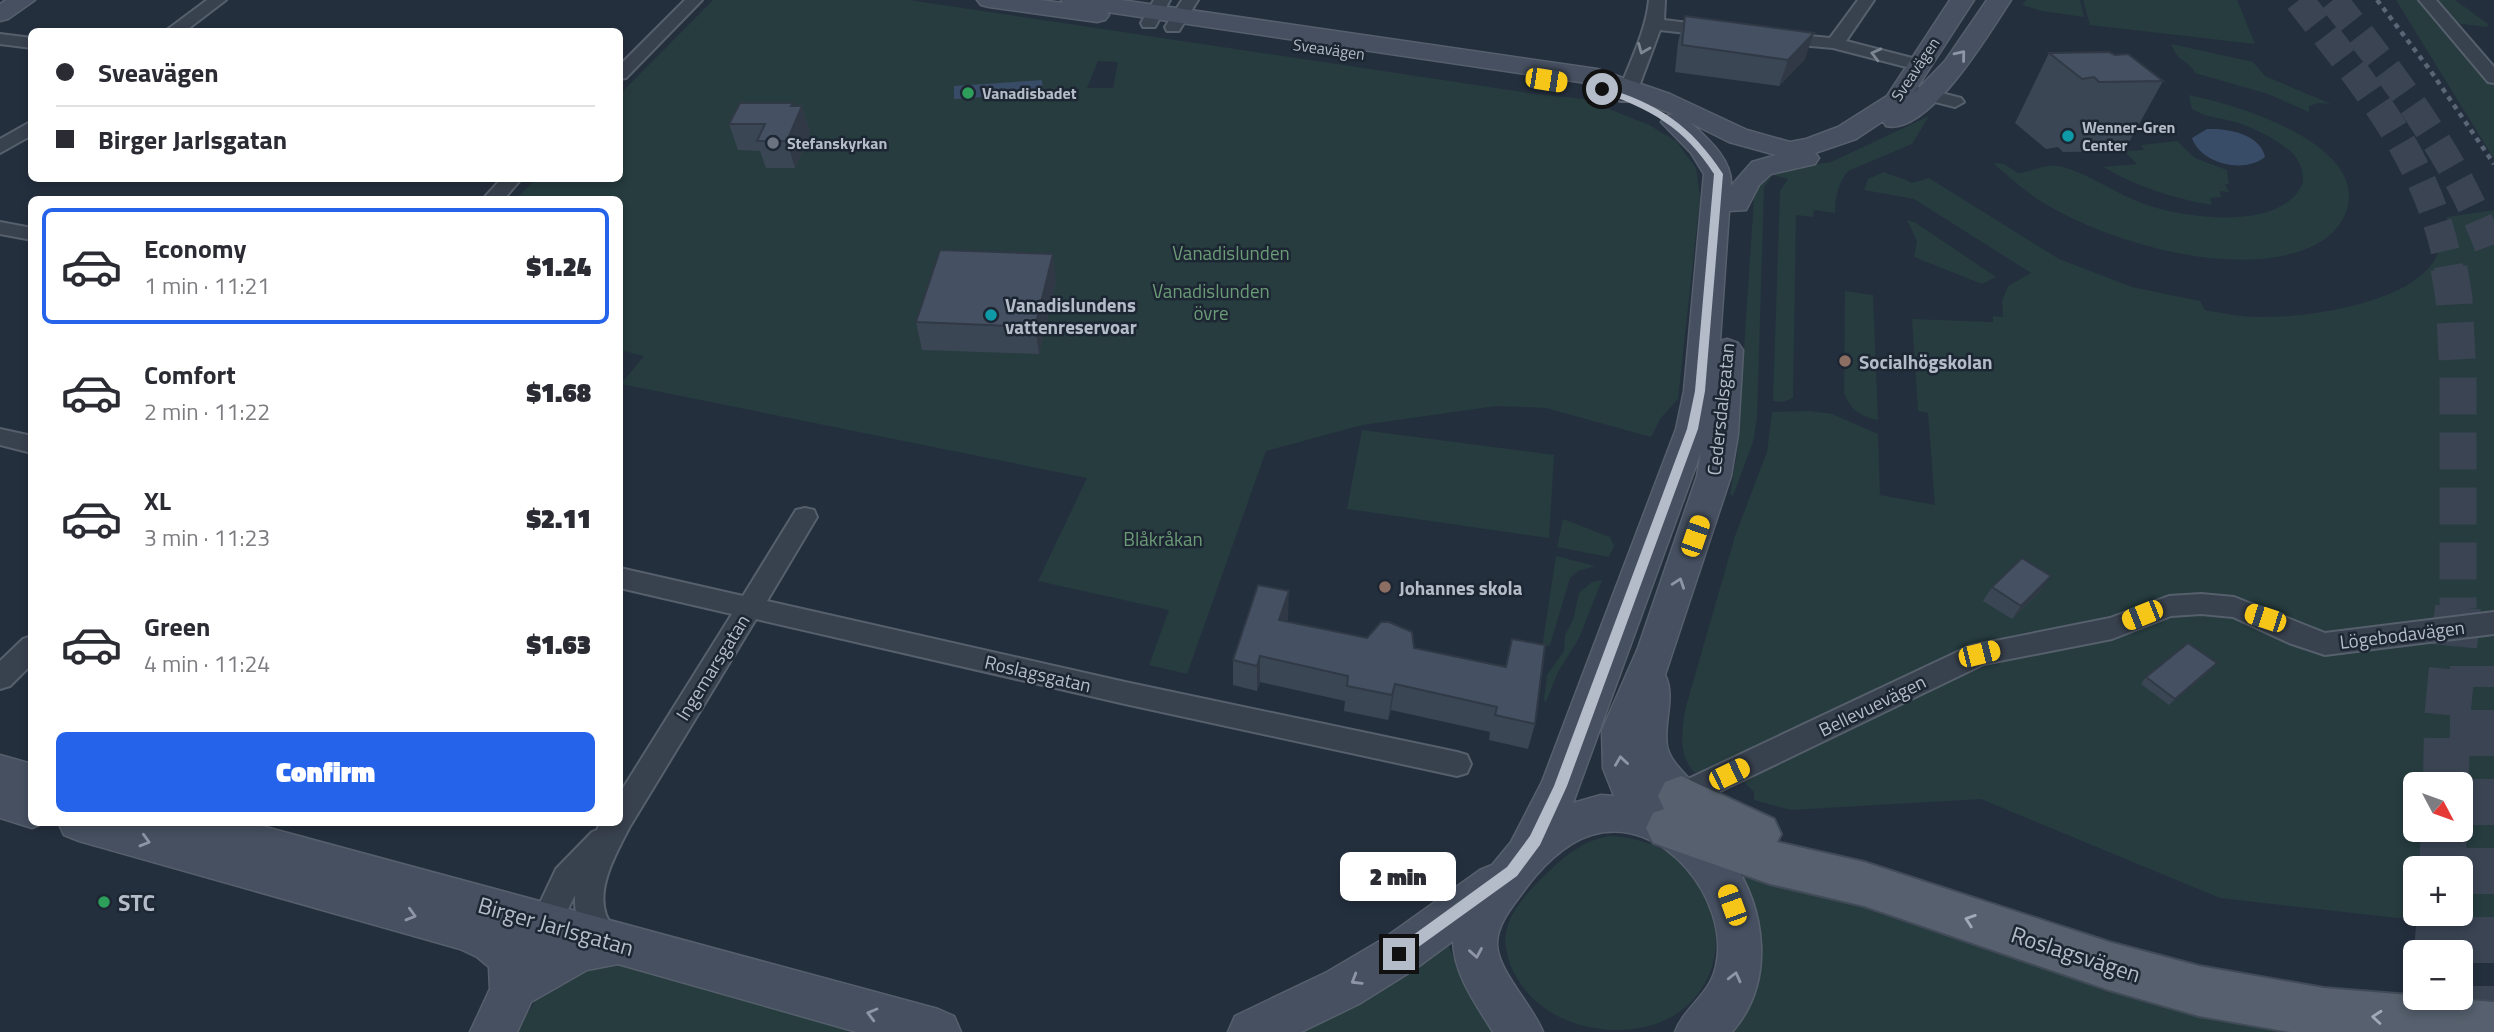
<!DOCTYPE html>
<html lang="en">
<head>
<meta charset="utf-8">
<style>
  :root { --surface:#fff; --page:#f7f7f7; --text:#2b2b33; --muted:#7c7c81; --line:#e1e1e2; --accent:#2563eb }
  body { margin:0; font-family:"Titillium Web",sans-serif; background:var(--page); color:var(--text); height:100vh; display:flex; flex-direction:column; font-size:26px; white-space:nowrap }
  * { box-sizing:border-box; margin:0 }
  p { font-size:23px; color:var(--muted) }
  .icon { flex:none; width:38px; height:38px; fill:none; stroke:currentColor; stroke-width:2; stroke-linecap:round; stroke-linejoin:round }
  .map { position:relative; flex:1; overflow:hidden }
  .side { position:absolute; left:28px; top:196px; width:595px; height:630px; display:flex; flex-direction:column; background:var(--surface); border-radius:10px; box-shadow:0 4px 10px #0003 }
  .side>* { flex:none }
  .top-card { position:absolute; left:28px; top:28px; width:595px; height:154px; border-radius:10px; box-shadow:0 4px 10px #0003; display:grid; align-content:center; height:154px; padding:0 28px; background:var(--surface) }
  .needle { width:46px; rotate:131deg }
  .buttons { position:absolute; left:2403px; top:772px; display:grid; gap:14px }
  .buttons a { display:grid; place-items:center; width:70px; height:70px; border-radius:10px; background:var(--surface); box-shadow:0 4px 10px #0003; font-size:35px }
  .end { position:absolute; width:32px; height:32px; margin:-16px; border:9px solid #b4bcc9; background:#111; box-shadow:0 0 0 4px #111 }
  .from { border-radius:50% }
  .bubble { position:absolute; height:49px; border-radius:10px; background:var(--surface); box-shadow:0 4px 10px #0003; font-size:23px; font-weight:800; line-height:49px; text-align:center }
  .car { position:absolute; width:21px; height:42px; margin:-21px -10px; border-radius:9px; box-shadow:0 0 5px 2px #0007; background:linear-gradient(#f5c518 24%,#345 0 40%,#f5c518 0 76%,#345 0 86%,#f5c518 0) }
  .top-card b { display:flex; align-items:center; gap:24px; height:66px; font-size:26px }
  .top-card b+b { border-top:2px solid var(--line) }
  .top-card i { width:18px; height:18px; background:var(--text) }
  ul { padding:12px 0 0; list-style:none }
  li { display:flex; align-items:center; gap:21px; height:116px; margin:0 14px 10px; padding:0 14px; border:4px solid transparent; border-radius:10px }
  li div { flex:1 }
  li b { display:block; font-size:26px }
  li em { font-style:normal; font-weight:800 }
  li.active { border-color:var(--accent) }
  li>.icon { width:63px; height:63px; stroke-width:1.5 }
  .cta { display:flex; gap:14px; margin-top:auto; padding:14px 28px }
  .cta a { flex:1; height:80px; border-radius:10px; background:var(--accent); color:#fff; font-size:28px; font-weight:800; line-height:80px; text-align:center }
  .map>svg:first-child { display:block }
</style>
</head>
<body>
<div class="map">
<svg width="2494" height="1032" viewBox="0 0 2494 1032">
  <rect width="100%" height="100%" fill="#242f3e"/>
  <g fill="#263c3f" fill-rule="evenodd">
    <path d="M 713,0 L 909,0 L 1536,94 L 1584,99 L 1649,125 L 1676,141 L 1696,168 L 1700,198 L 1678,399 L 1660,419 L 1651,437 L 1546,408 L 1496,406 L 1362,425 L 1266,451 L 1187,674 L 1149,665 L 1169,610 L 1038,581 L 1087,478 L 621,384 L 644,356 L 620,350 L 620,200 L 515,200 L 536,179 L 620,178 L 620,94 ZM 1098,61 L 1118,62 L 1113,88 L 1087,88 Z"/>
    <polygon points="2026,0 2080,0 2084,17 2042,11 2022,5"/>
    <polygon points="2083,0 2237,0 2255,44 2090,25"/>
    <polygon points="2396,0 2455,0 2488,24 2487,27 2454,23 2494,64 2494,159"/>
    <path d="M 2171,44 L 2253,62 L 2265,76 L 2331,104 L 2318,103 L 2309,106 L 2309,112 L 2268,94 L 2195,73 C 2188,59 2179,64 2171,44 Z"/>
    <path d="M 2189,95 C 2234,104 2367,143 2347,209 C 2343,223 2331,237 2317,244 C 2244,282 2113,244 2047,205 C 2027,194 2010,177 1993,163 L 2004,164 L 2018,173 C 2031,173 2044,163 2059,166 C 2089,173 2117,195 2147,205 C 2187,218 2277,231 2301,187 C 2307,177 2299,157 2289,150 C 2271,136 2249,125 2227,120 C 2213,117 2204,116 2192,109 Z"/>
    <path d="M 1929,116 L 1912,144 L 1848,171 C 1838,182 1835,199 1835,213 L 1814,210 L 1813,217 L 1796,215 L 1793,398 L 1783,402 L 1773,401 L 1780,191 L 1788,179 L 1773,175 L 1764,187 L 1757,418 L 1753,442 L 1733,496 L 1730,494 L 1737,454 L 1755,183 L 1769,171 L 1831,162 Z"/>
    <path d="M 2177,141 L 2195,158 L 2227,170 L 2229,184 L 2225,184 L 2229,192 L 2219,191 L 2222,197 L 2210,198 L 2212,205 C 2172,198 2138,187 2103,167 L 2137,164 L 2124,151 L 2144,150 L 2141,145 Z"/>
    <path d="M 1884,172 C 1894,177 1902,177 1912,183 L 1929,178 L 2059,259 L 2132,287 L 2200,301 L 2205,310 C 2222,313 2240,317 2258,317 C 2305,318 2410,304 2435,259 C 2441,247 2443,230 2447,217 L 2494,210 L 2494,932 L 2460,925 L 2220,898 L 1981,799 L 1791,810 L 1754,800 L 1754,792 C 1735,771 1722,772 1694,772 C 1678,755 1682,733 1685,710 L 1735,536 L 1767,452 L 1772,412 L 1810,411 L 1832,414 L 1878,434 L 1880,495 L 1935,505 L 1928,413 L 1918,411 L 1912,319 L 1993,322 L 1993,316 L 2003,317 L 2002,301 L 2008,286 L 2031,273 L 1914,199 L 1864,190 L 1868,179 ZM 2415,784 L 2460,784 L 2460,830 L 2415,830 ZM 2415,868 L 2460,868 L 2460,914 L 2415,914 Z"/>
    <polygon points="1907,220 1916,223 1996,277 1982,284 1914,257 1917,241"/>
    <path d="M 1845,291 L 1873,295 L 1878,420 C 1859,416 1851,410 1844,393 Z"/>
    <polygon points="1362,430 1554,455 1549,538 1347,509"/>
    <polygon points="1563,519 1610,537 1614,546 1609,557 1557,547"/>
    <polygon points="1556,556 1595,566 1578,571 1570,578 1550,645 1542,648"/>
    <polygon points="1602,580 1579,638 1558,672 1546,702 1544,700 1547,675 1564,651 1565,635 1573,620 1579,593 1592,582"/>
    <path d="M 1610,836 C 1747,842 1754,1031 1615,1030 C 1569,1029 1527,1007 1510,964 C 1507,954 1504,943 1506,933 C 1510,910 1528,892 1544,876 C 1565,856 1581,841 1610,836 Z"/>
    <path d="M 1753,868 L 2087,983 L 2162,1002 L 2324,1032 L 1731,1032 C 1777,978 1766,934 1737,875 L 1739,869 Z"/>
    <polygon points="1448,945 1471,997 1498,1032 1289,1032"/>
    <polygon points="593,956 860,1032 516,1032 547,982"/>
  </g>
  <g fill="#394c67">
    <polygon points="1042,80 1043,93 954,99 954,86"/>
    <path d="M 2207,129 C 2228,128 2260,134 2265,157 C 2244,174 2201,164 2192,138 Z"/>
  </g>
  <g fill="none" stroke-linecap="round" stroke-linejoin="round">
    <g stroke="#3a4453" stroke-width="29" stroke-dasharray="29 15" stroke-linecap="butt">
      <path d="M 2299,0 C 2364,84 2431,163 2449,270"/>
      <path d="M 2333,0 C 2398,82 2460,161 2494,261"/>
    </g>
    <polyline stroke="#3a4453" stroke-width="37" stroke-dasharray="37 18" stroke-linecap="butt" points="2449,268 2454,298 2458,375 2458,608"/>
    <g stroke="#3a4453" stroke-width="46" stroke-dasharray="46 23" stroke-linecap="butt">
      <polyline points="2446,784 2447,719 2458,607"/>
      <polyline points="2442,868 2444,830"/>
      <polyline points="2437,952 2440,914"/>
      <polyline points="2472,1032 2473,666"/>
    </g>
    <defs>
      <g id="street">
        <polygon points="207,0 226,0 184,32 164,32"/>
        <polygon points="685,0 702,0 626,78 620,79 620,65"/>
        <polygon points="1154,0 1170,0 1155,27 1143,27 1141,23"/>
        <polygon points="1182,0 1198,0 1179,31 1167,31 1165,27"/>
        <path d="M 1649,0 L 1665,0 L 1664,20 L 1713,26 L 1721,31 L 1713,36 L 1660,30 L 1635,97 L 1632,101 L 1620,101 L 1617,97 C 1628,65 1646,33 1649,0 Z"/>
        <polygon points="1858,0 1874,0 1846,41 1924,61 1927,65 1924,69 1918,70 1833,48 1777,43 1768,38 1777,33 1830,38"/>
        <polygon points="2419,0 2436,0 2494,67 2494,83 2488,82"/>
        <polygon points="0,34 32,38 32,48 0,44"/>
        <polygon points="1902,83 1961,98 1964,102 1955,107 1896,92 1893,88"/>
        <polygon points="32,121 32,135 0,153 0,139"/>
        <polygon points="502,178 522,178 503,200 482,200"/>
        <polygon points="0,222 32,228 32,240 0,234"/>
        <polygon points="0,429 32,436 32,453 0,445"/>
        <path d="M 805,508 L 814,510 L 817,517 L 767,601 L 1125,682 L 1457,752 L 1467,755 L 1471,764 L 1467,773 L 1457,776 L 1125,704 L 756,619 L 629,828 C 617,852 596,887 606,915 C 609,923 617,930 621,939 L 616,950 L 605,954 C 582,945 574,918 575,895 L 557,932 L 546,937 L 535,932 L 531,922 L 556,869 L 592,832 L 597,830 L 601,822 L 620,822 L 620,793 L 732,614 L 620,588 L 620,568 L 743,596 L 796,510 Z"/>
        <polygon points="2201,594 2234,597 2325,633 2494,612 2494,634 2325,655 2289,643 2233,617 2201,614 2171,616 2112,639 1984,664 1691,805 1681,809 1671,805 1667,796 1671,787 1970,646 2110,618 2169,596"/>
        <polygon points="32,636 32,664 10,686 0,689 0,661 23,639"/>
      </g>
      <g id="secondary">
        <polygon points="6,0 35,0 8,19 0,21 0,4"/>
        <path d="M 977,0 L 1040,0 L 1063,3 L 1061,0 L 1121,0 L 1597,69 L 1670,94 L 1747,130 L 1790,142 L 1806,139 L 1838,127 L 1887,96 L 1950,0 L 1974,0 L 1913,94 L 1945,61 L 1987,0 L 2011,0 C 1990,32 1929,136 1886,126 L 1883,121 L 1856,139 L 1815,153 L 1819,158 L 1815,164 L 1771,174 L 1759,185 L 1746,210 L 1729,211 L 1720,341 L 1727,339 L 1738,343 L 1743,350 L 1738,434 L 1731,476 L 1665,675 C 1676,697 1663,722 1667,746 C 1671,766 1693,778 1702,796 L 1696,809 L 1681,814 C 1699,826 1717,839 1730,857 C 1766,908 1776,982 1732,1032 L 1675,1032 C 1685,1006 1710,995 1716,966 C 1731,900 1662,813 1591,835 C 1564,843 1539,870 1523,892 C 1512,907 1497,924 1497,944 C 1498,972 1532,1004 1543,1032 L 1493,1032 C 1476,1004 1454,975 1453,941 L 1415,969 L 1359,1004 L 1301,1032 L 1228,1032 L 1235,1016 L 1327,972 L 1383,939 L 1480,870 L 1492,865 L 1511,842 L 1542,782 L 1676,429 L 1684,391 L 1704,174 L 1691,153 L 1661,122 L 1665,116 L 1673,114 L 1593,84 L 1107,12 L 1109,15 L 1105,20 L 1097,22 L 989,7 L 981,5 ZM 1691,123 L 1729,142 L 1776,155 L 1752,162 L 1731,186 C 1733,160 1708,139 1691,123 ZM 1701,452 L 1697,476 L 1638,648 L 1602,730 L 1603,768 L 1614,796 L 1601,795 L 1573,803 Z"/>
        <polygon points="0,755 32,764 32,822 46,822 32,828 0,818"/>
        <polygon points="58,822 247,822 938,1009 954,1016 961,1032 857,1032 618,964 587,970 531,1002 517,1032 470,1032 490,989 489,967 477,957 460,949 79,841 64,835"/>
      </g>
      <polygon id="primary" points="1681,776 1774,819 1781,834 1777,842 1864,862 2109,942 2199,966 2324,988 2494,1002 2494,1032 2290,1032 2199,1016 2109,990 1864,906 1770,884 1653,843 1646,828 1653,813 1664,809 1658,796 1665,782"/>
    </defs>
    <use href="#street" stroke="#565f6c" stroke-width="4"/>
    <use href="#secondary" stroke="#565f6c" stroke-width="3"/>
    <use href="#primary" stroke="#414a57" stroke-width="4"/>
    <use href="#street" fill="#38414e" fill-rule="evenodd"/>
    <use href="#secondary" fill="#465061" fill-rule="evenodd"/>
    <use href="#primary" fill="#56606e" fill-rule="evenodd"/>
    <polyline stroke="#5a6575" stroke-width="4.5" stroke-dasharray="5 5" stroke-linecap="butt" points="2377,0 2430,70 2494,164"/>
  </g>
  <g fill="#3b4654">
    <polygon points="1685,16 1805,59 1779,86 1675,72 1678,42"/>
    <polygon points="2049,53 2163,81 2124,151 2063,152 2058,147 2046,149 2015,123"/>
    <polygon points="793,103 793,106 802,106 810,133 795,168 766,168 760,151 738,150 729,124"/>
    <polygon points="1056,281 1039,354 922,350 916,322"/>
    <polygon points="1992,587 2041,590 2012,619 1983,601"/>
    <polygon points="1288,618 1287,622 1505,667 1512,639 1535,724 1528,749 1489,740 1490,732 1391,710 1388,720 1344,711 1345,701 1260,682 1257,691 1233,685 1233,660"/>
    <polygon points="2211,670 2169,705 2141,684 2146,677"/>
  </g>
  <g fill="#303945">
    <polygon points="1814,33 1805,59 1779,86 1788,60"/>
    <polygon points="793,103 797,119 802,106 810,133 795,168 787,141 791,106"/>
    <polygon points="1053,254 1056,281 1039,354 1035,327"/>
    <polygon points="2051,576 2041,590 2012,619 2021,606"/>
    <polygon points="1289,591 1288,618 1278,646 1279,620"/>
    <polygon points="1260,656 1260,682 1257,691 1257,666"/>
    <polygon points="2217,663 2211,670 2169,705 2175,699"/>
    <polygon points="1395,684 1391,710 1388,720 1392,695"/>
  </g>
  <g fill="#455162" stroke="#303945" stroke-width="2">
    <polygon points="1685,16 1814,33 1788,60 1682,45"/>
    <polygon points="2109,52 2115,55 2128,54 2163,81 2099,82 2094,77 2082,79 2049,53"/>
    <polygon points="740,103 793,103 791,106 802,106 787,141 757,141 765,124 729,124"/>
    <polygon points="940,250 1053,254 1035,327 916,322"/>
    <polygon points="2022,558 2051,576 2021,606 1992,587"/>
    <polygon points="1258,585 1289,591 1279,620 1367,638 1381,622 1389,622 1412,632 1414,648 1506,667 1512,639 1545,645 1535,724 1495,715 1497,707 1395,684 1392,695 1347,686 1348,676 1260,656 1257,666 1233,660"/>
    <polygon points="2188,643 2217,663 2175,699 2146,677"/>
  </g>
  <defs><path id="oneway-chevron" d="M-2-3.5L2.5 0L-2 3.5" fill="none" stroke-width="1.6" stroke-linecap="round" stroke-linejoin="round" transform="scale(1.75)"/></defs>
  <g stroke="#7c8592">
    <use href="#oneway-chevron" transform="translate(1643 49) rotate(112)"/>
    <use href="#oneway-chevron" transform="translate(1876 54) rotate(-166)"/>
  </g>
  <g stroke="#8e96a5">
    <use href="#oneway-chevron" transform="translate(1961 55) rotate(-51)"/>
    <use href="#oneway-chevron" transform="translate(1679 583) rotate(-71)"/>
    <use href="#oneway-chevron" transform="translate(1621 761) rotate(-98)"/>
    <use href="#oneway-chevron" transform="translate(145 841) rotate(16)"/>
    <use href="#oneway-chevron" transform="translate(411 915) rotate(16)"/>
    <use href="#oneway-chevron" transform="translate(1476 953) rotate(80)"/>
    <use href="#oneway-chevron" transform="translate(1735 977) rotate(-76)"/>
    <use href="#oneway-chevron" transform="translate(1356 980) rotate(149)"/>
    <use href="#oneway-chevron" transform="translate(872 1014) rotate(-165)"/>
  </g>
  <g stroke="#a1aab7">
    <use href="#oneway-chevron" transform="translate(1970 920) rotate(-161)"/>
    <use href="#oneway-chevron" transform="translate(2377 1017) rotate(-175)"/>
  </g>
  <path fill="#b4bcc9" d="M 1602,87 C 1658,103 1691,125 1723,174 L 1705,391 L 1698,429 L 1567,786 L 1540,845 L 1517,876 L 1399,961 L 1394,959 L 1392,954 L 1394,949 L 1507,867 L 1530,836 L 1554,786 L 1687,429 L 1695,391 L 1714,174 C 1684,127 1650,109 1599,91 Z"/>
  <g fill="#2e9e5b" stroke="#1d2633" stroke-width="2.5">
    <circle cx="968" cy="93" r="7"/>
    <circle cx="104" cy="902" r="7"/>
  </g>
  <g fill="#0f9aa8" stroke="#1d2633" stroke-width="2.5">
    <circle cx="2068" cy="136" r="7"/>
    <circle cx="991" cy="315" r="7"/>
  </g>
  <circle fill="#6b7280" stroke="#1d2633" stroke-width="2.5" cx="773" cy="143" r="7"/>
  <g fill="#8d6e63" stroke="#1d2633" stroke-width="2.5">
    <circle cx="1845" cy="361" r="7"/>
    <circle cx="1385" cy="587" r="7"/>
  </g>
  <g text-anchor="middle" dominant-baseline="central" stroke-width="5" stroke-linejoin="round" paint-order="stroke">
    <g font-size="16" fill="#b4bcc9" stroke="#1d2633">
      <text transform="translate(1329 49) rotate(8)">Sveavägen</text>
      <text transform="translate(1915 69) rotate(-56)">Sveavägen</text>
    </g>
    <g font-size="16" font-weight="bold" fill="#b4bcc9" stroke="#1d2633" text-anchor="start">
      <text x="982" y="93">Vanadisbadet</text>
      <text x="2082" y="127">Wenner-Gren<tspan x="2082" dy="18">Center</tspan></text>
      <text x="787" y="143">Stefanskyrkan</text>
    </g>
    <g font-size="19" fill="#6b9a76" stroke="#1d2633">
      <text x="1231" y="252">Vanadislunden</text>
      <text x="1211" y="290">Vanadislunden<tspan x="1211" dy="22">övre</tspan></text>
      <text x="1163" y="538">Blåkråkan</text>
    </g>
    <g font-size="19" font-weight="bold" fill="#b4bcc9" stroke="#1d2633" text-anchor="start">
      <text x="1005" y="304">Vanadislundens<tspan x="1005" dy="22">vattenreservoar</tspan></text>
      <text x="1859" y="361">Socialhögskolan</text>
      <text x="1399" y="587">Johannes skola</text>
    </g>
    <g font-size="19" fill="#b4bcc9" stroke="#1d2633">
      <text transform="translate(1720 409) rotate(-84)">Cedersdalsgatan</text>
      <text transform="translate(2402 634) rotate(-7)">Lögebodavägen</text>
      <text transform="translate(712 667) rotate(-58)">Ingemarsgatan</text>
      <text transform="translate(1038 673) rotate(13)">Roslagsgatan</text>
      <text transform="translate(1872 705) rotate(-26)">Bellevuevägen</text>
    </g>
    <g font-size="23" font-weight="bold" fill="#b4bcc9" stroke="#1d2633" text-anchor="start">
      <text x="118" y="902">STC</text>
    </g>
    <g font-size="23" fill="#b4bcc9" stroke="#1d2633">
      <text transform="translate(556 926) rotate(16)">Birger Jarlsgatan</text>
      <text transform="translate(2076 954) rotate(18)">Roslagsvägen</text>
    </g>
  </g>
</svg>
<div class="buttons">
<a><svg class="needle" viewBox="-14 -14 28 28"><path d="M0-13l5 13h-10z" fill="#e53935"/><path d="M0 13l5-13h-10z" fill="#7c7c81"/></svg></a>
<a>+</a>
<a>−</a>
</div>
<i class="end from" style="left:1602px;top:89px"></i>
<i class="end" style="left:1399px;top:954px"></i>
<div class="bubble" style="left:1340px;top:852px;width:116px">2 min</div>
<i class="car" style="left:1546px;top:80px;rotate:99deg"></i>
<i class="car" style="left:1695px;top:536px;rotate:19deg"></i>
<i class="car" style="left:2142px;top:615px;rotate:248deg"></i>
<i class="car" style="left:2265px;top:618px;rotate:288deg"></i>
<i class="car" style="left:1979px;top:654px;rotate:76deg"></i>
<i class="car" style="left:1729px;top:774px;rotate:64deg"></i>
<i class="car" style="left:1732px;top:905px;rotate:340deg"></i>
<div class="top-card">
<b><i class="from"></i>Sveavägen</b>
<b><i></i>Birger Jarlsgatan</b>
</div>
<section class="side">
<ul>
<li class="active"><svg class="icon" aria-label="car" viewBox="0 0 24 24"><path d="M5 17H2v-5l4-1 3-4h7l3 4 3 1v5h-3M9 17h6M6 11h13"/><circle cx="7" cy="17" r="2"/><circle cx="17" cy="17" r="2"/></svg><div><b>Economy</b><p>1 min · 11:21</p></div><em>$1.24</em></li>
<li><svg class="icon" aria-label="car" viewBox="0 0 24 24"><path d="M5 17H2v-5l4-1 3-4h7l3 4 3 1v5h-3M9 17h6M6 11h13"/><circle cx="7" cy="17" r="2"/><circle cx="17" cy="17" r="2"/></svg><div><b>Comfort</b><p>2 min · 11:22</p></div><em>$1.68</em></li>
<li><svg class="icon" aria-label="car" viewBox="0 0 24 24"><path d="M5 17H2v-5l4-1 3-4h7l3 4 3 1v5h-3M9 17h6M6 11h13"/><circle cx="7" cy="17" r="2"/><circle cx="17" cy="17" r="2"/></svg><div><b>XL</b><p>3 min · 11:23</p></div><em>$2.11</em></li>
<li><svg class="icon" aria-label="car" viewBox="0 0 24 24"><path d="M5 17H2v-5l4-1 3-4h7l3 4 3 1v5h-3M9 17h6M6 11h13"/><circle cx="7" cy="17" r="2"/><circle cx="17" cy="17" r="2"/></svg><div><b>Green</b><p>4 min · 11:24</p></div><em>$1.63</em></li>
</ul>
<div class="cta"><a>Confirm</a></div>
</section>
</div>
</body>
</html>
